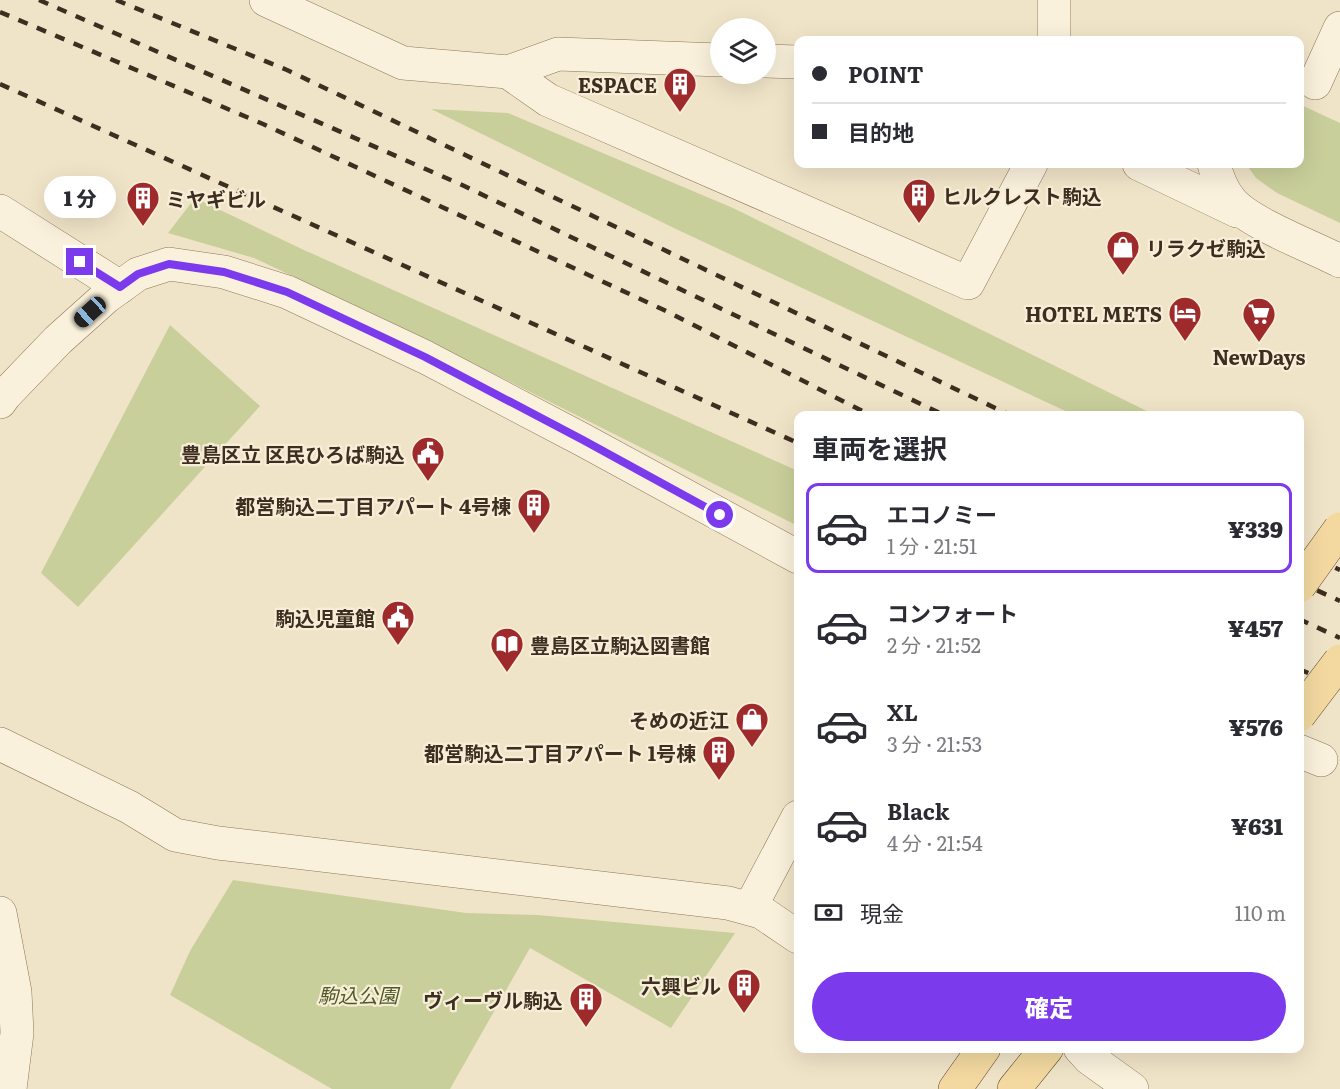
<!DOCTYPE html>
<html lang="ja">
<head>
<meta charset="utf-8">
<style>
  :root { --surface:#fff; --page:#f2f2f3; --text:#2b2b33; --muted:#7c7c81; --line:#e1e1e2; --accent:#7c3aed }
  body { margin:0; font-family:Literata,"Noto Sans JP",serif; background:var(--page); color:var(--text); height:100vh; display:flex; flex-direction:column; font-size:22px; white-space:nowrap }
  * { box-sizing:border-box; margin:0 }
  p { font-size:20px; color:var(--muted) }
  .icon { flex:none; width:33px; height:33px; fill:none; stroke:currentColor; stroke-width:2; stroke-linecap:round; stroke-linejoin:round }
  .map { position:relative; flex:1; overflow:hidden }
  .sheet { position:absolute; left:794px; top:411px; width:510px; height:642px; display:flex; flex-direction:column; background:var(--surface); border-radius:12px; box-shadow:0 6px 24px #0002 }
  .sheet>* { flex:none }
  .guide { position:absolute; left:794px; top:36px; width:510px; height:132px; border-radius:12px; box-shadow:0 6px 24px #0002; display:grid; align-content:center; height:132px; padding:0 18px; background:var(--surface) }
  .fabs { position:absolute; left:710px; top:18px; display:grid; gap:12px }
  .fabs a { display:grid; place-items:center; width:66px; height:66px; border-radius:50%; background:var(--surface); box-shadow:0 6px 24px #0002; font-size:30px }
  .end { position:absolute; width:27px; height:27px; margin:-14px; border:8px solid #7c3aed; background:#fff; box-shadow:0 0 0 3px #fff }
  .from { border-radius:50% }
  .bubble { position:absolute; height:42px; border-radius:21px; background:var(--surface); box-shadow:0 6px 24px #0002; font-size:20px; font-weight:800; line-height:42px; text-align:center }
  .car { position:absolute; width:18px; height:36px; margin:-18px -9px; border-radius:8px; box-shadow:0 0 4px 2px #0007; background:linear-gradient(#222 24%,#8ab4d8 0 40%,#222 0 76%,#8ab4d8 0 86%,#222 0) }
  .guide b { display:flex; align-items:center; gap:21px; height:57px; font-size:22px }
  .guide b+b { border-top:2px solid var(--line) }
  .guide i { width:15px; height:15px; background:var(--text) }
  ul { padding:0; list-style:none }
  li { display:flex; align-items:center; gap:18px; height:90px; margin:0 12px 9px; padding:0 6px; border:3px solid transparent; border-radius:12px }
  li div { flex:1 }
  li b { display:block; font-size:22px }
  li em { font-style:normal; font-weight:800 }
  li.current { border-color:var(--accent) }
  li>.icon { width:54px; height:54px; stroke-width:1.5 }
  h2 { padding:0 18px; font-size:27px; line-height:72px }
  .pay { display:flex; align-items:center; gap:15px; height:66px; padding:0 18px; font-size:22px }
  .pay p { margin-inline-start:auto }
  .cta { display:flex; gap:12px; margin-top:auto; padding:12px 18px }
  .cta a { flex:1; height:69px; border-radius:36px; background:var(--accent); color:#fff; font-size:24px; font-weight:800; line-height:69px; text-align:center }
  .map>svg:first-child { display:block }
</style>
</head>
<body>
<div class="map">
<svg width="1340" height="1089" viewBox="0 0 1340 1089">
  <rect width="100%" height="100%" fill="#f0e4c8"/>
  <g fill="#c9cf9b">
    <polygon points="1299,104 1340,123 1340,223 1277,193 1256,178 1246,164 1299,164"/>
    <polygon points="431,109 508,113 733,208 1155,415 1074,415 678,230"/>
    <polygon points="195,198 304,250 798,471 798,526 384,319 254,258 168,233"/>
    <polygon points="170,325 260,406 78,607 41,573"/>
    <polygon points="233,880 466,913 538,915 735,933 671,1028 530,948 450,1089 332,1089 170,995 190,951"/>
  </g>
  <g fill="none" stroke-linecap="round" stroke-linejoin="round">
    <defs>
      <g id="minor">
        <polyline points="266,0 403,63 508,72 548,100 968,283 1031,164"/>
        <polyline points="1054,40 1054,0"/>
        <polyline points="765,61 798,62"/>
        <polyline points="508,72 558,54 720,60"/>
        <polyline points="1315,83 1340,28"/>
        <polyline points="1139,164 1237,211"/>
        <path d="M 1214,164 C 1217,177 1222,190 1231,201 C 1249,223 1313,247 1340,261"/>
        <polyline points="0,211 120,287"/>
        <polyline points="0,402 5,395 58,340 106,297 138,274 169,264 224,272 287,292 425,357 583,440 798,557"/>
        <polyline points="0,744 129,807 175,835 218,843 728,903 761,912 798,937"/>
        <polyline points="1299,751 1321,760"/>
        <polyline points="750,908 798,817"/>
        <polyline points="0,913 15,992 17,1033 10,1089"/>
        <polyline points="1080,1048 1089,1058 1132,1089"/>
      </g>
      <g id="major">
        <polyline points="955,1089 984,1048"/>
        <polyline points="1014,1089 1047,1048"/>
      </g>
    </defs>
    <use href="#minor" stroke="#8d765c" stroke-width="34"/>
    <use href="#major" stroke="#5b4430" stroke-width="34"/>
    <use href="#minor" stroke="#faf1dc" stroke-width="33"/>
    <use href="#major" stroke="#f3d9a0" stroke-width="33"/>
    <g stroke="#3d2e20" stroke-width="4.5" stroke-dasharray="10 10" stroke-linecap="butt">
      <polyline points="39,0 460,184 946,416"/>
      <polyline points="116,0 287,70 1012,416"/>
      <polyline points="0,12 263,124 664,310 872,416"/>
      <polyline points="0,84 798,443"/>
      <polyline points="1299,551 1340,570"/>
      <polyline points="1299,582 1340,601"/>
      <polyline points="1299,619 1340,638"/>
      <polyline points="1299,669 1340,687"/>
    </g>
    <defs>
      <g id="major-bridge">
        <polyline points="1299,586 1340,529"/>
        <polyline points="1299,715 1340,661"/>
      </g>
    </defs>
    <use href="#major-bridge" stroke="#5b4430" stroke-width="34" stroke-linecap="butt"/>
    <use href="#major-bridge" stroke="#f3d9a0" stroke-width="33"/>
  </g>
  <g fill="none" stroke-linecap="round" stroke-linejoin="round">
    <polyline stroke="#7c3aed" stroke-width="8" points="80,262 120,287 138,274 169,264 224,272 287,292 425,357 583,440 720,515"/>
  </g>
  <defs>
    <symbol id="building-pin" viewBox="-11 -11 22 30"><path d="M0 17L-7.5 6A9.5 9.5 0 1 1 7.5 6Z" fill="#9e2a2b" stroke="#f7eed8"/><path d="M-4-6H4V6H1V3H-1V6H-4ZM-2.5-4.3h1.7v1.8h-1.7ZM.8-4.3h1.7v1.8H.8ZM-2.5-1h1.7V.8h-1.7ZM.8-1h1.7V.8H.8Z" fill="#fff"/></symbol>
    <symbol id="shop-pin" viewBox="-11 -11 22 30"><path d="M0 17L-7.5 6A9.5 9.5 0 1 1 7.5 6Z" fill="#9e2a2b" stroke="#f7eed8"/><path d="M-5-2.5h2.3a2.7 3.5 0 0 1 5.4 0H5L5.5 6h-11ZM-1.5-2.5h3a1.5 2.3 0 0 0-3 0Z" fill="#fff"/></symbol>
    <symbol id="hotel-pin" viewBox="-11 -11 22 30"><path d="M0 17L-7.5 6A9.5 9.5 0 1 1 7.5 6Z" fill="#9e2a2b" stroke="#f7eed8"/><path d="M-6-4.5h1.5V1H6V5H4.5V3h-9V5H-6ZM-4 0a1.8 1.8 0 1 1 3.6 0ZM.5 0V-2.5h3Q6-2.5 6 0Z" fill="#fff"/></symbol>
    <symbol id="supermarket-pin" viewBox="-11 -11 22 30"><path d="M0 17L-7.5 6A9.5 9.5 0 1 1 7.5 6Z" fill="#9e2a2b" stroke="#f7eed8"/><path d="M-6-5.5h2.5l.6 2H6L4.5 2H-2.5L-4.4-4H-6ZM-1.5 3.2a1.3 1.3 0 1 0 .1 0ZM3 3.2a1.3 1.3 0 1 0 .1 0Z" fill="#fff"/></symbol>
    <symbol id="civic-pin" viewBox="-11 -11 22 30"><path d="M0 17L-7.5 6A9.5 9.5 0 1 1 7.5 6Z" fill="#9e2a2b" stroke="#f7eed8"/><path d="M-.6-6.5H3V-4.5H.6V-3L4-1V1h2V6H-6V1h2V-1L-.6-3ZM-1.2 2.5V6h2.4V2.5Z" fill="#fff"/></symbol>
    <symbol id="library-pin" viewBox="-11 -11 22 30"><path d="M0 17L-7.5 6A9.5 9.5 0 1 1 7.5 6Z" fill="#9e2a2b" stroke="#f7eed8"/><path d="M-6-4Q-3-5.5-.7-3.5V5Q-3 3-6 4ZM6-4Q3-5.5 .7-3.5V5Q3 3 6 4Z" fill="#fff"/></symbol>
  </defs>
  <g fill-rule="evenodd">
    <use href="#building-pin" x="661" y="65" width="38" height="52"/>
    <use href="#building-pin" x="900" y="176" width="38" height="52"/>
    <use href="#building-pin" x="124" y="179" width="38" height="52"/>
    <use href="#shop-pin" x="1104" y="228" width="38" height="52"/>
    <use href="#hotel-pin" x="1166" y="294" width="38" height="52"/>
    <use href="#supermarket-pin" x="1240" y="295" width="38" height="52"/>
    <use href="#civic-pin" x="409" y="434" width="38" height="52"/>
    <use href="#building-pin" x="515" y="486" width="38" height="52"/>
    <use href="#civic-pin" x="379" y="598" width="38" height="52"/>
    <use href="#library-pin" x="488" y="625" width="38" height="52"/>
    <use href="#shop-pin" x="733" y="700" width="38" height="52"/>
    <use href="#building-pin" x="700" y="733" width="38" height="52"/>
    <use href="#building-pin" x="725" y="966" width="38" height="52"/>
    <use href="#building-pin" x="567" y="980" width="38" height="52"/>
  </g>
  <g text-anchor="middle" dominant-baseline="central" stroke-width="4.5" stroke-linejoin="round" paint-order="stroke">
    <g font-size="20" font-weight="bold" fill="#3d2e20" stroke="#f7eed8" text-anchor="end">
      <text x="657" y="84">ESPACE</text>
      <text x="942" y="195" text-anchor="start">ヒルクレスト駒込</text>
      <text x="166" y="198" text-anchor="start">ミヤギビル</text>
      <text x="1146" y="247" text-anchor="start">リラクゼ駒込</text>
      <text x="1162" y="313">HOTEL METS</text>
      <text x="1259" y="356" text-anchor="middle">NewDays</text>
      <text x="405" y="453">豊島区立 区民ひろば駒込</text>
      <text x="511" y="505">都営駒込二丁目アパート 4号棟</text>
      <text x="375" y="617">駒込児童館</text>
      <text x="530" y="644" text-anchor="start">豊島区立駒込図書館</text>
      <text x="729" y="719">そめの近江</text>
      <text x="696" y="752">都営駒込二丁目アパート 1号棟</text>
      <text x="721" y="985">六興ビル</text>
      <text x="563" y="999">ヴィーヴル駒込</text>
    </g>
    <g font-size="20" font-style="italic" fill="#4d5a26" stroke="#f7eed8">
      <text x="358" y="994">駒込公園</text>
    </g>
  </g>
</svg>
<div class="fabs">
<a><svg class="icon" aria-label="layers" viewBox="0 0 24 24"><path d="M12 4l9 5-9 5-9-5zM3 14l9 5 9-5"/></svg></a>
</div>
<i class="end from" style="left:720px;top:515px"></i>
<i class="end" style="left:80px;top:262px"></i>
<div class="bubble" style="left:44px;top:176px;width:72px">1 分</div>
<i class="car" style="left:90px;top:312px;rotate:228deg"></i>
<div class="guide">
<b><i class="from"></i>POINT</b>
<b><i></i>目的地</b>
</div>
<section class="sheet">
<h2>車両を選択</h2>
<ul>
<li class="current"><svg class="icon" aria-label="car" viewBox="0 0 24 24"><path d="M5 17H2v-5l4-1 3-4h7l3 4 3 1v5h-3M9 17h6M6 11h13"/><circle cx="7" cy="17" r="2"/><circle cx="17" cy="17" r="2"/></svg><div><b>エコノミー</b><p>1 分 · 21:51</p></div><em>¥339</em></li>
<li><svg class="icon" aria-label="car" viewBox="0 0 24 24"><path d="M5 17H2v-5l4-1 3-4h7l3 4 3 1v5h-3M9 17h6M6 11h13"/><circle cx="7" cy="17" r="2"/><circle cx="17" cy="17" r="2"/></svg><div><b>コンフォート</b><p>2 分 · 21:52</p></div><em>¥457</em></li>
<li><svg class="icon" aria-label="car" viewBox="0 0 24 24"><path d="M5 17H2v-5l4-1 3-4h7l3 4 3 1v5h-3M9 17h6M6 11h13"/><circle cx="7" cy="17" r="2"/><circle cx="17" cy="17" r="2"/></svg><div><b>XL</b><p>3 分 · 21:53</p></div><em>¥576</em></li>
<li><svg class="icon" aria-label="car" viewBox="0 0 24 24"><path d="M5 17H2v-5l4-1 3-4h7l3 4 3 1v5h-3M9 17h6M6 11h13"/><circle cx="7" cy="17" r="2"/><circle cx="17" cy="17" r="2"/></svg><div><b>Black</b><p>4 分 · 21:54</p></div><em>¥631</em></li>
</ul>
<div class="pay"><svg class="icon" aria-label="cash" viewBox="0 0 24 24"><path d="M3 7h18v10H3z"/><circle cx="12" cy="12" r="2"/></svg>現金<p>110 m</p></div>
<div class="cta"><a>確定</a></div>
</section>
</div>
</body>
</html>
